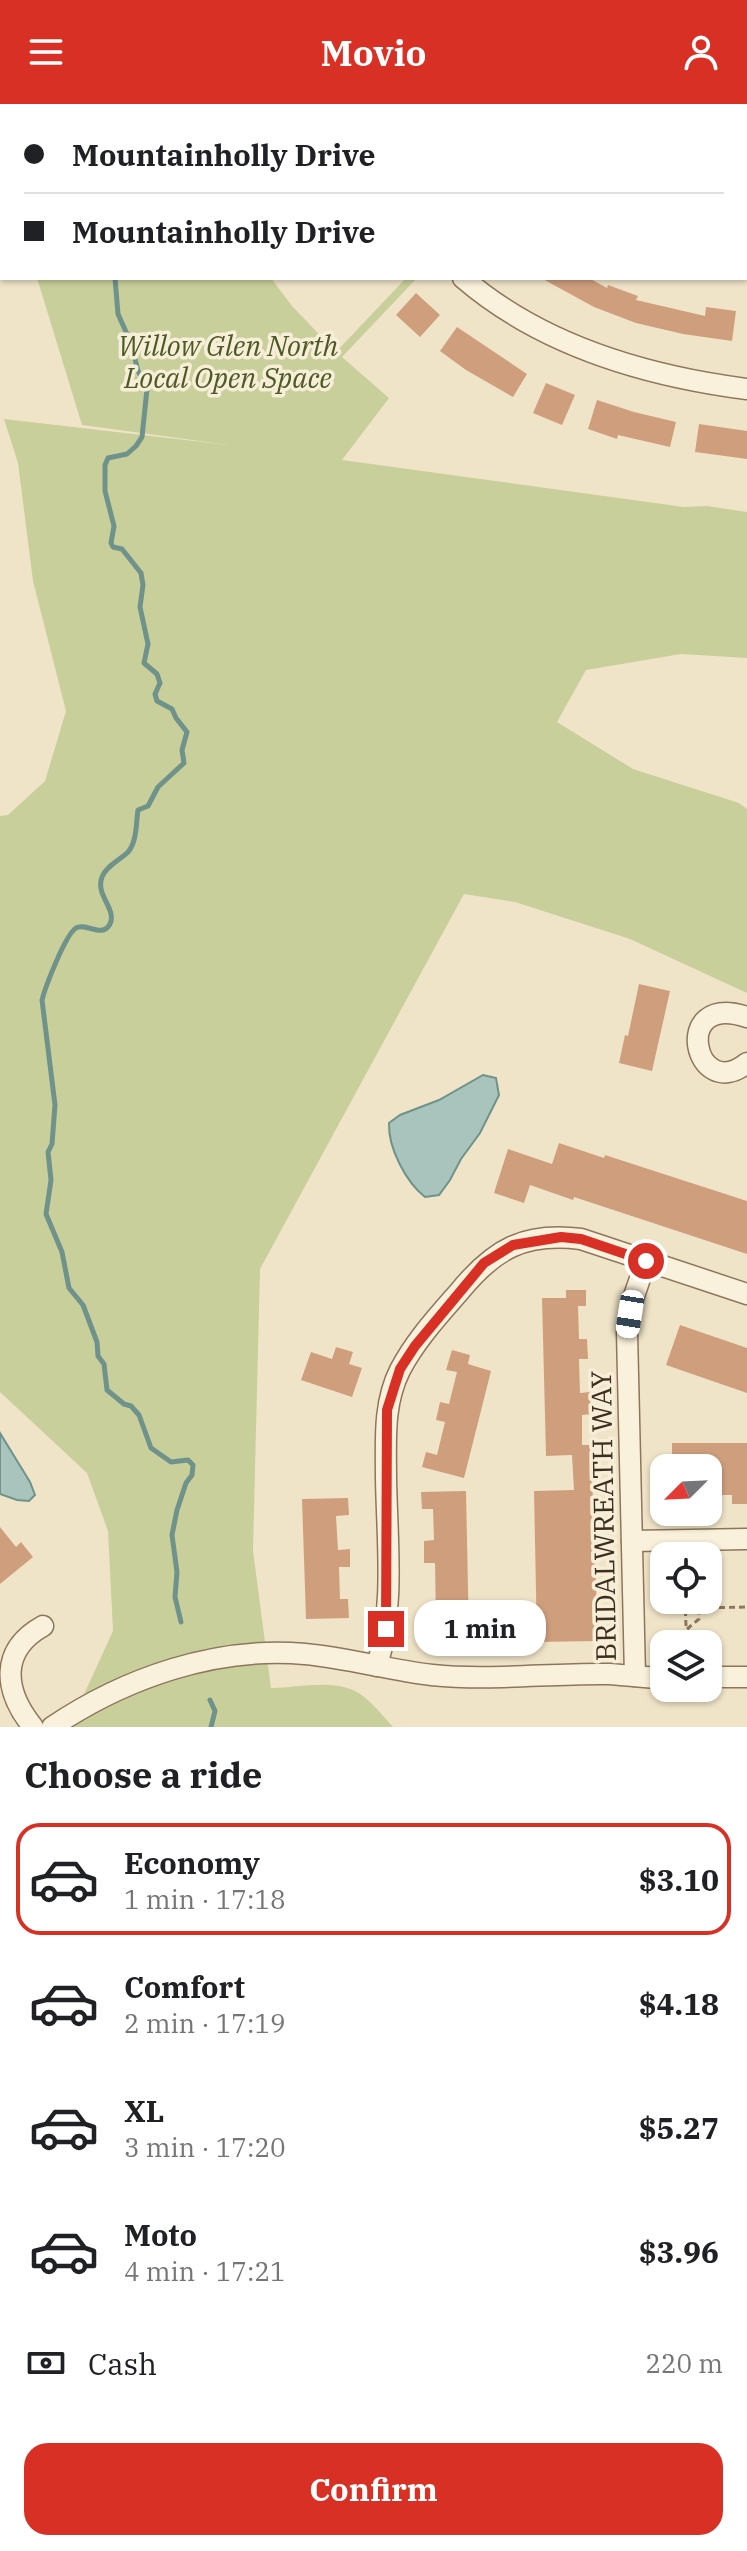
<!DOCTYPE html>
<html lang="en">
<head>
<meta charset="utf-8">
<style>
  :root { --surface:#fff; --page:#f6f6f6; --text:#202124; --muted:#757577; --line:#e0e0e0; --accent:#d93025 }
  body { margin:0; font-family:"IBM Plex Serif",serif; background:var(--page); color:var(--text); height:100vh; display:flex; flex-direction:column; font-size:30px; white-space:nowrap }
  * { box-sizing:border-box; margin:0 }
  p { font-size:26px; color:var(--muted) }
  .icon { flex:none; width:44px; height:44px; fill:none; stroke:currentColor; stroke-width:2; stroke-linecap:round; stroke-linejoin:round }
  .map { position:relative; height:1623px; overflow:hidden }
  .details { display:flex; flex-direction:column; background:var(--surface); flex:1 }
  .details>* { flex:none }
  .guide { position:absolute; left:0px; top:0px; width:748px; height:176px; box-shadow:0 2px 6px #0004; display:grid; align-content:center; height:176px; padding:0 24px; background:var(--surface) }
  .needle { width:52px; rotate:246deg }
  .controls { position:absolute; left:650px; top:1350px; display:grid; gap:16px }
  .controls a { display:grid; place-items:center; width:72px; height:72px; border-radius:16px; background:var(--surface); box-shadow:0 2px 6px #0004; font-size:40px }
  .end { position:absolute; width:36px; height:36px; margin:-18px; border:10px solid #d93025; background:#fff; box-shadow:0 0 0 4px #fff }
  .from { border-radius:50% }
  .bubble { position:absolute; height:56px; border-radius:24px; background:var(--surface); box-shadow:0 2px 6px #0004; font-size:26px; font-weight:700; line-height:56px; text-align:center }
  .car { position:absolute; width:24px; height:48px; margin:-24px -12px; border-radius:10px; box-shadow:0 0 6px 2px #0007; background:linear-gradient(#fff 24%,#345 0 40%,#fff 0 76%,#345 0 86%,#fff 0) }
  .guide b { display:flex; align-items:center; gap:28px; height:76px; font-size:30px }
  .guide b+b { border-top:2px solid var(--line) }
  .guide i { width:20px; height:20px; background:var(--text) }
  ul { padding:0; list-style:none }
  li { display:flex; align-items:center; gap:24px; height:112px; margin:0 16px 12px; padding:0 8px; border:4px solid transparent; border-radius:24px }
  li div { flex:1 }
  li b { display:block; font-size:30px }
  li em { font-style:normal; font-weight:700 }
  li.active { border-color:var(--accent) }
  li>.icon { width:72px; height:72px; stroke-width:1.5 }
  h2 { padding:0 24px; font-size:36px; line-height:96px }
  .pay { display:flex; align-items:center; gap:20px; height:88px; padding:0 24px; font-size:30px }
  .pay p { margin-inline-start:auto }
  .action { display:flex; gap:16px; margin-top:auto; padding:16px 24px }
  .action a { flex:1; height:92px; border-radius:24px; background:var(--accent); color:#fff; font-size:32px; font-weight:700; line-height:92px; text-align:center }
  header { display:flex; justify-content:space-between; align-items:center; height:104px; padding:0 24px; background:var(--accent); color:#fff; font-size:36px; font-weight:700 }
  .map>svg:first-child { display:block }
</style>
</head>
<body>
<header><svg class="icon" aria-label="menu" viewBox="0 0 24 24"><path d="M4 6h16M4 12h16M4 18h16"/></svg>Movio<svg class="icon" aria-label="person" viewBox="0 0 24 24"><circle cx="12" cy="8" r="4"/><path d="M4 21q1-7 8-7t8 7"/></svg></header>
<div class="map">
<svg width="747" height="1623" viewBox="0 0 747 1623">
  <rect width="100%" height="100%" fill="#f0e4c8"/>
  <g fill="#c9cf9b">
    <polygon points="0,0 178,0 179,2 2,2 2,61"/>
    <path d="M 37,174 L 271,174 L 292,202 L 336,248 L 406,174 L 417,174 L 342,253 L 389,294 L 342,356 L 684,403 L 707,402 L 747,408 L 747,554 L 681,550 L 586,566 L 557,618 L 633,665 L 739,699 L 747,705 L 747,889 L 630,835 L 515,798 L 464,790 L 260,1165 L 253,1447 L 271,1584 C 297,1584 330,1575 355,1587 C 370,1595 382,1611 393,1623 L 69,1623 L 113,1527 L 108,1427 L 87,1369 L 0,1288 L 0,712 L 8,711 L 45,677 L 66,607 L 33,477 L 18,359 L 4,315 L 229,341 L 82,321 Z"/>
  </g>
  <g fill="#a9c4bc" stroke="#6f938a" stroke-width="2">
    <path d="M 483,971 L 496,974 L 499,991 L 480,1029 L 461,1055 L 450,1076 L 439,1091 L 425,1093 C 406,1078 388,1044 389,1019 L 400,1011 L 439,996 Z"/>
    <polygon points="0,1329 30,1378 35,1391 29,1397 17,1396 0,1390"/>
  </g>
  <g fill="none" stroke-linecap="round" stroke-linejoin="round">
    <g stroke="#6f938a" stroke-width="5">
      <polyline points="86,2 86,0"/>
      <path d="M 115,174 L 118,210 L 131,239 L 138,267 L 147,285 L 142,333 L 136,342 L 127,350 L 108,354 L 105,361 L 105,387 L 114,422 L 111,439 L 113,443 L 122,445 L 141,469 L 143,481 L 140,503 L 148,540 L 144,559 L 157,570 L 160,579 L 155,590 L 157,597 L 172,605 L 176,614 L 187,628 L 182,646 L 184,659 L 158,683 L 148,702 L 138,706 C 136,719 137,738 128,748 C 120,756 106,762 102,773 C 95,791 117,805 110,820 C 102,835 86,818 76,824 C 65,831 45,884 42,896 L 55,1001 L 52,1040 L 48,1048 L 51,1076 L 46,1110 L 62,1148 L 69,1184 L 83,1201 L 97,1238 L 98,1252 L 104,1260 L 107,1286 L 124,1300 L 131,1302 L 139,1311 L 151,1344 L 171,1358 L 188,1356 L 193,1361 L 192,1371 L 186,1379 L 177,1406 L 172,1431 L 177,1468 L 175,1493 L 181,1518"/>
      <polyline points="210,1596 215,1607 211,1623"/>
    </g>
  </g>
  <g fill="#cf9f7d">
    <polygon points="541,174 589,174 607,184 608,181 638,192 636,196 705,212 706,203 736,207 732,237 683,230 636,219 594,203"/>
    <polygon points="416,189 440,211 420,233 396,211"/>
    <polygon points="457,223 527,270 513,293 466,266 440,247"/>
    <polygon points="546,279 575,291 562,321 533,309"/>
    <polygon points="597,296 634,308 676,318 670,343 618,331 617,335 588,325"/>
    <polygon points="699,320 747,327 747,355 695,348"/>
    <polygon points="639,880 670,887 652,967 619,959 625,931 628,932"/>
    <polygon points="559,1039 604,1054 605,1051 747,1097 747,1150 574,1093 573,1096 530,1081 524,1099 494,1089 508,1045 552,1060"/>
    <polygon points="566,1186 586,1186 586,1202 578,1202 579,1235 587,1235 588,1255 579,1255 580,1289 590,1288 591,1310 582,1311 582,1341 591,1341 598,1537 537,1538 534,1387 574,1386 572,1351 546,1352 542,1194 566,1194"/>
    <polygon points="680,1221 747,1244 747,1289 666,1261"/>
    <polygon points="336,1243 353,1248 349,1260 362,1264 352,1293 301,1276 311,1248 332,1255"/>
    <polygon points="452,1246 470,1251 468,1260 491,1267 464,1374 422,1363 426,1348 437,1351 445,1318 436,1316 440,1298 449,1300 457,1268 446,1266"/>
    <polygon points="672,1339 747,1339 747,1400 732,1400 732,1391 708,1391 708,1364 672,1364"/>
    <polygon points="466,1387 469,1532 427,1533 427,1517 436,1517 435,1459 424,1459 424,1437 434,1436 433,1405 422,1405 421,1388"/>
    <polygon points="348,1394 349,1411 336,1412 338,1446 350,1445 350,1463 339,1463 340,1495 348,1495 349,1514 306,1515 302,1395"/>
    <polygon points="0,1423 16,1443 21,1438 33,1453 0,1480"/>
  </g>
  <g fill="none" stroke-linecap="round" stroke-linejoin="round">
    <defs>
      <g id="minor">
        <polyline points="327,0 328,2"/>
        <path d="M 463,174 C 542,242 646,272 747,285"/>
        <path d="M 747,913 C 669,887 695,1001 747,959"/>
        <polyline points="632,1437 747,1435"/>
        <path d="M 377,1562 C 395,1502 387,1436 386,1374 C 386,1336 383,1300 400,1266 C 415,1237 438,1212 459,1188 C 494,1145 524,1128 581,1135 L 747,1190"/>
        <polyline points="635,1572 627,1228 633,1195 646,1157"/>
        <polyline points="708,1573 747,1573"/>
        <path d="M 33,1623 C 3,1586 0,1546 43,1522"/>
        <path d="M 52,1623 C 125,1574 216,1542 305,1550 C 348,1554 389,1566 432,1571 C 491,1577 550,1569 609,1570 C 627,1571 646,1574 664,1574"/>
      </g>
    </defs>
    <use href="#minor" stroke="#8d765c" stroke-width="23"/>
    <g stroke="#8d765c" stroke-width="3" stroke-dasharray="6 4" stroke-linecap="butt">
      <polyline points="685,1496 686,1522 695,1540"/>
      <polyline points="699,1504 747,1503"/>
      <polyline points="687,1525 699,1515 699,1496"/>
    </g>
    <use href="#minor" stroke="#faf1dc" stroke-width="20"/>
  </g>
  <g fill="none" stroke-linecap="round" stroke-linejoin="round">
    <polyline stroke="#d93025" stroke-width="10" points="386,1525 387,1306 400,1265 415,1242 484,1159 513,1141 561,1133 581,1135 646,1157"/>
  </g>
  <g text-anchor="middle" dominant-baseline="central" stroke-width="7" stroke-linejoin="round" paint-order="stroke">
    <g font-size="28" font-style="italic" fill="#4d5a26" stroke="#f7eed8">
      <text x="228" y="241">Willow Glen North<tspan x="228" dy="32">Local Open Space</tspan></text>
    </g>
    <g font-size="28" fill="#3d2e20" stroke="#f7eed8">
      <text transform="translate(603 1412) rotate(-91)">BRIDALWREATH WAY</text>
    </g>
  </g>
</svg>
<div class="controls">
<a><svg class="needle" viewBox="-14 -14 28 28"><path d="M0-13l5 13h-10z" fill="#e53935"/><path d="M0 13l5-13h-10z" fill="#757577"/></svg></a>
<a><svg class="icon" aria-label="locate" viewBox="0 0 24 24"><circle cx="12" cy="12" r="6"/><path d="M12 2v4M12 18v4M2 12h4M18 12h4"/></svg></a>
<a><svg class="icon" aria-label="layers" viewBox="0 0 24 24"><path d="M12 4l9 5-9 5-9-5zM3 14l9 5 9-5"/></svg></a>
</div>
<i class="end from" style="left:646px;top:1157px"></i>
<i class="end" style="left:386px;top:1525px"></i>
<div class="bubble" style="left:414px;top:1496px;width:132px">1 min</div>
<i class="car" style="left:630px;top:1210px;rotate:189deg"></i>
<div class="guide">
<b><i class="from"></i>Mountainholly Drive</b>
<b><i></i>Mountainholly Drive</b>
</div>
</div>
<section class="details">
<h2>Choose a ride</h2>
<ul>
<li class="active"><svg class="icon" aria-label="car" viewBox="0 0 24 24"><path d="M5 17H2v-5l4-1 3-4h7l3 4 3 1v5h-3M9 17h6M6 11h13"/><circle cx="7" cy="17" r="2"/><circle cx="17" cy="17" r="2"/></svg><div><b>Economy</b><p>1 min · 17:18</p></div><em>$3.10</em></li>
<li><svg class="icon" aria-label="car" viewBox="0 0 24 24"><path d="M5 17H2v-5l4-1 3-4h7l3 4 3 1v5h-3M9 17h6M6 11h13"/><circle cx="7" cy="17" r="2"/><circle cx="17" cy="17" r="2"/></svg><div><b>Comfort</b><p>2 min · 17:19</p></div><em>$4.18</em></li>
<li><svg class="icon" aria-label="car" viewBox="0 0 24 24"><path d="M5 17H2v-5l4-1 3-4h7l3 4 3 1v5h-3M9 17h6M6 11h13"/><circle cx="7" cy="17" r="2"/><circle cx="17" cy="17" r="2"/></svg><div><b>XL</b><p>3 min · 17:20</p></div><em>$5.27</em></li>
<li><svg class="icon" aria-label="car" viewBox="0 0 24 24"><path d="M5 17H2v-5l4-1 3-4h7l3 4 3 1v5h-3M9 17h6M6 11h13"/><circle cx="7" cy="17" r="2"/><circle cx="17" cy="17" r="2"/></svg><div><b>Moto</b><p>4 min · 17:21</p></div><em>$3.96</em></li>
</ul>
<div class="pay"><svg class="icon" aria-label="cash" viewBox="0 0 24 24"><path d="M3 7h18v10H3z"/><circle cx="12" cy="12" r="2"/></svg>Cash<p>220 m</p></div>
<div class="action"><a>Confirm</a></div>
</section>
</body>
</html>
